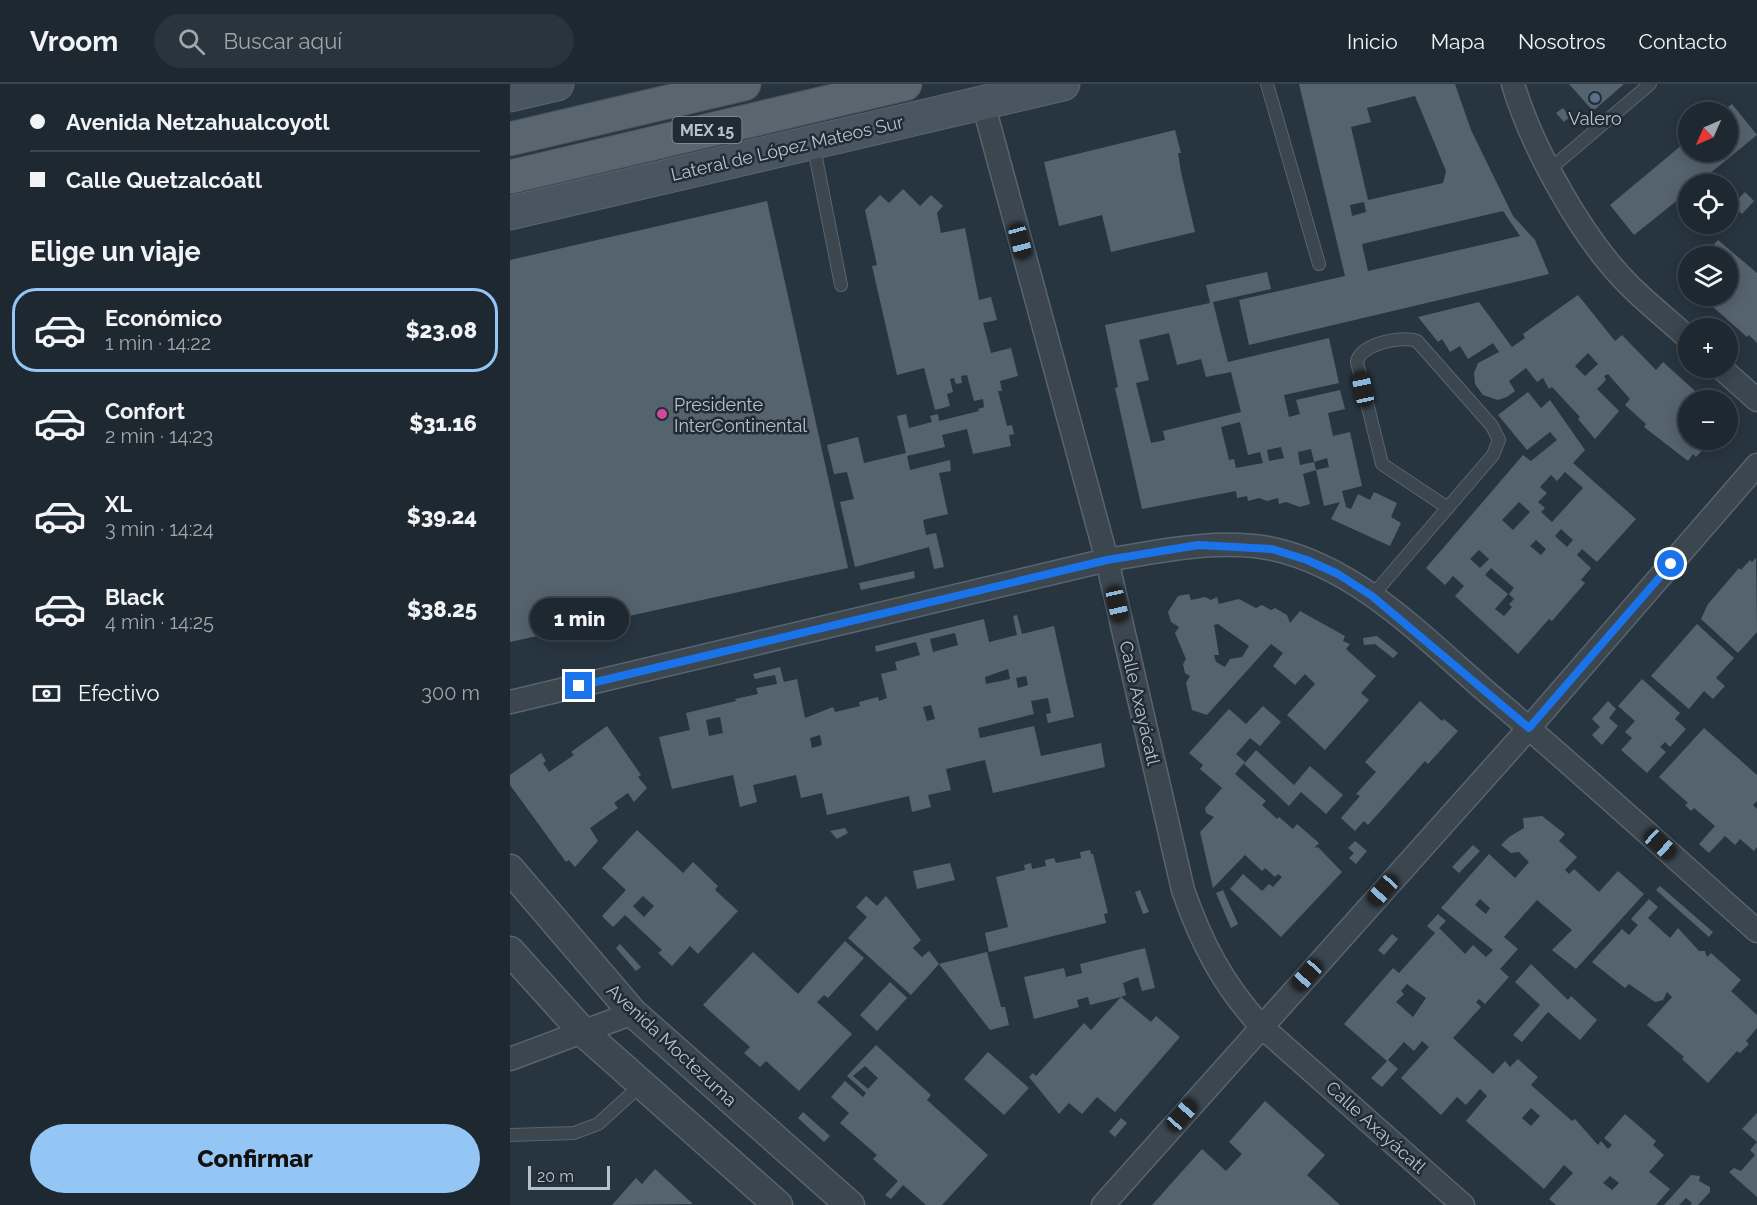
<!DOCTYPE html>
<html lang="es">
<head>
<meta charset="utf-8">
<style>
  :root { --surface:#1d2830; --page:#2a343c; --text:#f1f3f6; --muted:#a0a6ab; --line:#3b444c; --accent:#93c6f4 }
  body { margin:0; font-family:Raleway,sans-serif; background:var(--page); color:var(--text); height:100vh; display:flex; flex-direction:column; font-size:22px; white-space:nowrap }
  * { box-sizing:border-box; margin:0 }
  p { font-size:20px; color:var(--muted) }
  .icon { flex:none; width:33px; height:33px; fill:none; stroke:currentColor; stroke-width:2; stroke-linecap:round; stroke-linejoin:round }
  .map { position:relative; flex:1; overflow:hidden }
  .side { display:flex; flex-direction:column; background:var(--surface); width:510px }
  .side>* { flex:none }
  .guide { display:grid; align-content:center; height:132px; padding:0 30px; background:var(--surface) }
  .needle { width:39px; rotate:225deg }
  .fabs { position:absolute; left:1168px; top:18px; display:grid; gap:12px }
  .fabs a { display:grid; place-items:center; width:60px; height:60px; border-radius:50%; background:var(--surface); box-shadow:0 3px 15px #0003,0 0 0 2px var(--line); font-size:30px }
  .scale { position:absolute; left:18px; bottom:15px; width:82px; box-sizing:border-box; padding-left:6px; border:3px solid #b7c1ca; border-top:0; font-size:16px; line-height:21px; white-space:nowrap; color:#b7c1ca; -webkit-text-stroke:4px #202b35; paint-order:stroke }
  .end { position:absolute; width:27px; height:27px; margin:-14px; border:8px solid #1a73e8; background:#fff; box-shadow:0 0 0 3px #fff }
  .from { border-radius:50% }
  .bubble { position:absolute; height:42px; border-radius:21px; background:var(--surface); box-shadow:0 3px 15px #0003,0 0 0 2px var(--line); font-size:20px; font-weight:800; line-height:42px; text-align:center }
  .car { position:absolute; width:18px; height:36px; margin:-18px -9px; border-radius:8px; box-shadow:0 0 4px 2px #0007; background:linear-gradient(#222 24%,#8ab4d8 0 40%,#222 0 76%,#8ab4d8 0 86%,#222 0) }
  .guide b { display:flex; align-items:center; gap:21px; height:57px; font-size:22px }
  .guide b+b { border-top:2px solid var(--line) }
  .guide i { width:15px; height:15px; background:var(--text) }
  ul { padding:0; list-style:none }
  li { display:flex; align-items:center; gap:18px; height:84px; margin:0 12px 9px; padding:0 18px; border:3px solid transparent; border-radius:24px }
  li div { flex:1 }
  li b { display:block; font-size:22px }
  li em { font-style:normal; font-weight:800 }
  li.selected { border-color:var(--accent) }
  li>.icon { width:54px; height:54px; stroke-width:1.5 }
  h2 { padding:0 30px; font-size:27px; line-height:72px }
  .pay { display:flex; align-items:center; gap:15px; height:66px; padding:0 30px; font-size:22px }
  .pay p { margin-inline-start:auto }
  .action { display:flex; gap:12px; margin-top:auto; padding:12px 30px }
  .action a { flex:1; height:69px; border-radius:36px; background:var(--accent); color:#111; font-size:24px; font-weight:800; line-height:69px; text-align:center }
  header { display:flex; align-items:center; gap:36px; box-sizing:border-box; height:84px; padding:0 30px; background:var(--surface); border-bottom:2px solid var(--line) }
  header strong { font-size:28px }
  nav { display:flex; gap:33px; margin-inline-start:auto; font-size:21px }
  .search { width:420px; height:54px; background:var(--page); display:flex; align-items:center; gap:15px; box-sizing:border-box; padding:0 21px; border-radius:33px; color:var(--muted); font-size:22px }
  main { display:flex; flex:1; min-height:0 }
  .map>svg:first-child { display:block }
</style>
</head>
<body>
<header>
<strong>Vroom</strong>
<div class="search"><svg class="icon" aria-label="search" viewBox="0 0 24 24"><circle cx="10" cy="10" r="6"/><path d="M15 15l6 6"/></svg>Buscar aquí</div>
<nav><a>Inicio</a><a>Mapa</a><a>Nosotros</a><a>Contacto</a></nav>
</header>
<main>
<section class="side">
<div class="guide">
<b><i class="from"></i>Avenida Netzahualcoyotl</b>
<b><i></i>Calle Quetzalcóatl</b>
</div>
<h2>Elige un viaje</h2>
<ul>
<li class="selected"><svg class="icon" aria-label="car" viewBox="0 0 24 24"><path d="M5 17H2v-5l4-1 3-4h7l3 4 3 1v5h-3M9 17h6M6 11h13"/><circle cx="7" cy="17" r="2"/><circle cx="17" cy="17" r="2"/></svg><div><b>Económico</b><p>1 min · 14:22</p></div><em>$23.08</em></li>
<li><svg class="icon" aria-label="car" viewBox="0 0 24 24"><path d="M5 17H2v-5l4-1 3-4h7l3 4 3 1v5h-3M9 17h6M6 11h13"/><circle cx="7" cy="17" r="2"/><circle cx="17" cy="17" r="2"/></svg><div><b>Confort</b><p>2 min · 14:23</p></div><em>$31.16</em></li>
<li><svg class="icon" aria-label="car" viewBox="0 0 24 24"><path d="M5 17H2v-5l4-1 3-4h7l3 4 3 1v5h-3M9 17h6M6 11h13"/><circle cx="7" cy="17" r="2"/><circle cx="17" cy="17" r="2"/></svg><div><b>XL</b><p>3 min · 14:24</p></div><em>$39.24</em></li>
<li><svg class="icon" aria-label="car" viewBox="0 0 24 24"><path d="M5 17H2v-5l4-1 3-4h7l3 4 3 1v5h-3M9 17h6M6 11h13"/><circle cx="7" cy="17" r="2"/><circle cx="17" cy="17" r="2"/></svg><div><b>Black</b><p>4 min · 14:25</p></div><em>$38.25</em></li>
</ul>
<div class="pay"><svg class="icon" aria-label="cash" viewBox="0 0 24 24"><path d="M3 7h18v10H3z"/><circle cx="12" cy="12" r="2"/></svg>Efectivo<p>300 m</p></div>
<div class="action"><a>Confirmar</a></div>
</section>
<div class="map">
<svg width="1247" height="1121" viewBox="0 0 1247 1121">
  <rect width="100%" height="100%" fill="#273540"/>
  <g fill="#55636f" fill-rule="evenodd">
    <path d="M 789,0 L 945,0 L 961,46 L 1003,132 L 1025,156 L 1039,190 L 739,261 L 729,216 L 835,192 ZM 905,12 L 936,87 L 933,99 L 858,116 L 841,43 L 861,38 L 857,24 ZM 854,118 L 856,128 L 842,132 L 840,121 ZM 993,127 L 1010,152 L 858,187 L 852,160 Z"/>
    <polygon points="1059,0 1114,0 1083,27"/>
    <polygon points="1222,20 1247,51 1187,100 1179,100 1179,107 1124,151 1100,121 1179,55 1179,68 1218,68 1218,28 1211,28"/>
    <polygon points="1053,24 1060,33 1054,38 1046,29"/>
    <polygon points="665,46 671,69 668,69 671,88 685,148 601,168 592,131 549,142 534,78"/>
    <polygon points="393,105 410,122 421,111 433,122 427,129 431,149 455,144 469,216 481,213 487,236 473,239 481,269 501,264 508,292 490,297 492,307 488,307 497,342 502,341 504,350 499,351 501,362 463,370 457,345 432,351 435,363 397,372 400,386 440,376 441,387 429,389 438,430 413,436 416,451 426,449 434,483 424,485 419,463 345,483 330,418 344,415 337,388 324,390 317,361 348,353 354,379 396,369 387,332 396,330 399,344 422,338 420,332 428,330 429,337 469,327 468,325 474,323 473,315 464,317 457,291 451,292 452,299 446,300 444,294 440,295 443,308 437,310 440,322 425,326 414,284 387,291 362,182 367,181 355,126 370,111 379,119"/>
    <polygon points="1235,108 1244,117 1232,130 1222,121"/>
    <polygon points="257,117 338,484 0,558 0,176"/>
    <polygon points="1208,156 1247,189 1247,259 1239,251 1237,253 1203,223 1208,218 1201,212 1218,212 1218,172 1193,172"/>
    <path d="M 757,188 L 761,205 L 703,218 L 718,278 L 819,254 L 829,299 L 774,311 L 779,333 L 790,330 L 786,316 L 830,306 L 835,325 L 818,329 L 823,352 L 840,348 L 852,402 L 832,407 L 836,423 L 841,425 L 848,410 L 860,416 L 864,408 L 887,419 L 881,433 L 891,439 L 880,462 L 821,435 L 830,418 L 814,422 L 806,386 L 819,383 L 817,374 L 804,378 L 801,365 L 788,368 L 790,381 L 804,378 L 806,386 L 793,390 L 800,420 L 790,423 L 776,418 L 769,420 L 768,414 L 757,417 L 749,414 L 738,417 L 737,412 L 727,414 L 726,407 L 632,425 L 605,304 L 608,303 L 595,241 L 700,219 L 696,201 ZM 659,249 L 667,281 L 691,275 L 696,293 L 721,288 L 731,328 L 653,347 L 655,356 L 641,359 L 626,299 L 639,296 L 629,256 ZM 730,338 L 738,371 L 750,368 L 753,379 L 726,384 L 724,375 L 719,376 L 711,343 ZM 771,363 L 774,374 L 759,377 L 757,366 Z"/>
    <path d="M 1068,211 L 1105,257 L 1112,251 L 1146,286 L 1153,278 L 1195,316 L 1179,316 L 1179,356 L 1202,356 L 1186,373 L 1183,370 L 1178,377 L 1134,343 L 1136,340 L 1115,321 L 1120,315 L 1098,290 L 1094,292 L 1096,296 L 1087,305 L 1109,327 L 1085,355 L 1068,335 L 1070,333 L 1042,303 L 1039,305 L 1033,294 L 1027,298 L 1016,284 L 999,297 L 1005,307 L 997,313 L 988,316 L 973,311 L 965,300 L 964,289 L 968,279 L 989,268 L 983,259 L 958,275 L 950,262 L 940,268 L 932,255 L 928,258 L 908,233 L 969,218 L 1002,263 L 1015,254 L 1013,250 ZM 1078,269 L 1088,280 L 1075,292 L 1065,282 Z"/>
    <path d="M 1018,308 L 1031,324 L 1040,316 L 1075,366 L 1063,379 L 1126,435 L 1087,478 L 1072,465 L 1067,471 L 1081,484 L 1071,496 L 1075,499 L 1042,537 L 1039,535 L 1008,570 L 945,512 L 954,502 L 943,492 L 935,501 L 916,484 L 1013,371 L 1021,377 L 1047,356 L 1040,348 L 1017,366 L 988,331 ZM 1055,388 L 1073,404 L 1042,438 L 1031,428 L 1035,424 L 1028,418 L 1037,409 L 1030,403 L 1041,391 L 1047,397 ZM 1009,418 L 1020,428 L 1003,446 L 992,436 ZM 1051,445 L 1063,456 L 1057,463 L 1045,452 ZM 1026,456 L 1036,465 L 1031,471 L 1020,462 ZM 969,466 L 979,475 L 970,484 L 960,475 ZM 981,484 L 1004,504 L 999,510 L 1004,515 L 999,520 L 1002,523 L 994,532 L 985,525 L 998,510 L 975,491 Z"/>
    <polygon points="1246,474 1247,548 1228,569 1191,535 1198,520 1229,484 1231,486 1240,476 1242,478"/>
    <polygon points="404,487 405,494 351,506 349,499"/>
    <path d="M 679,510 L 681,516 L 695,513 L 701,516 L 707,513 L 709,520 L 729,515 L 746,524 L 752,521 L 761,526 L 765,524 L 777,531 L 780,539 L 790,527 L 835,552 L 833,557 L 840,560 L 836,565 L 866,592 L 851,609 L 859,616 L 815,666 L 777,631 L 805,600 L 795,590 L 785,601 L 763,582 L 773,569 L 761,560 L 697,631 L 682,626 L 676,599 L 680,592 L 675,589 L 673,580 L 676,575 L 665,549 L 669,543 L 661,538 L 658,528 L 668,512 ZM 708,540 L 739,562 L 732,573 L 720,575 L 715,583 L 706,578 L 704,571 L 709,571 L 704,541 Z"/>
    <path d="M 507,531 L 512,550 L 544,542 L 564,633 L 538,639 L 536,630 L 541,629 L 538,614 L 521,617 L 524,630 L 468,644 L 470,654 L 524,642 L 531,672 L 591,659 L 595,683 L 483,709 L 475,676 L 436,685 L 441,706 L 418,711 L 421,723 L 402,728 L 399,712 L 317,731 L 312,709 L 291,714 L 286,691 L 243,701 L 247,718 L 230,723 L 223,691 L 162,705 L 149,653 L 180,646 L 176,629 L 226,617 L 225,615 L 248,610 L 246,604 L 267,600 L 265,591 L 245,595 L 243,590 L 270,583 L 274,598 L 287,595 L 295,634 L 323,623 L 325,628 L 350,622 L 349,618 L 368,613 L 369,617 L 377,614 L 371,590 L 387,586 L 385,578 L 410,571 L 406,558 L 366,568 L 365,562 L 474,535 L 479,558 L 507,551 L 503,532 ZM 445,549 L 448,561 L 423,568 L 420,555 ZM 498,585 L 500,595 L 476,600 L 475,593 ZM 516,592 L 518,601 L 508,604 L 506,594 ZM 421,621 L 425,635 L 417,637 L 413,623 ZM 210,633 L 213,649 L 199,652 L 196,636 ZM 310,651 L 312,661 L 302,664 L 300,654 Z"/>
    <polygon points="1187,540 1224,574 1206,594 1215,602 1203,615 1194,607 1179,625 1141,592"/>
    <polygon points="867,552 888,569 883,574 865,560 854,561 853,554"/>
    <polygon points="1132,595 1170,629 1165,635 1176,645 1160,663 1155,658 1150,663 1156,668 1137,689 1111,666 1122,654 1115,648 1125,637 1108,622"/>
    <polygon points="910,617 932,637 934,635 948,647 918,680 915,677 858,741 854,737 845,747 831,734 850,712 846,710 866,688 855,678"/>
    <polygon points="1098,617 1106,625 1099,634 1108,642 1092,661 1082,651 1090,643 1082,635"/>
    <polygon points="753,622 771,638 750,662 740,654 726,670 735,678 725,690 756,717 752,721 767,735 769,733 783,745 787,740 809,759 804,764 808,763 832,788 771,853 720,805 733,790 752,807 759,800 763,803 772,793 768,790 765,793 755,784 752,787 735,771 703,804 690,748 704,733 696,729 695,724 712,704 690,685 693,681 679,669 719,625 736,640"/>
    <polygon points="97,642 131,691 128,693 137,704 124,718 118,709 104,719 108,724 80,744 88,757 65,783 59,776 56,778 0,701 0,691 31,669 36,677 33,679 39,688 64,671 61,668"/>
    <polygon points="1194,644 1247,691 1247,717 1243,721 1247,725 1247,763 1244,767 1230,755 1225,761 1215,752 1199,769 1189,760 1205,742 1184,724 1181,727 1175,721 1178,719 1149,693"/>
    <polygon points="746,666 784,701 800,682 833,711 816,730 791,708 779,722 734,680"/>
    <path d="M 1032,732 L 1055,750 L 1049,757 L 1067,773 L 1055,786 L 1059,790 L 1064,785 L 1089,808 L 1108,787 L 1134,810 L 1066,885 L 1042,866 L 1062,846 L 1027,816 L 994,853 L 1008,865 L 990,885 L 999,893 L 975,920 L 969,915 L 966,918 L 971,923 L 943,954 L 983,990 L 995,977 L 1000,983 L 1008,975 L 1028,993 L 1021,1001 L 1062,1037 L 1065,1035 L 1088,1061 L 1091,1057 L 1098,1065 L 1102,1061 L 1094,1054 L 1115,1030 L 1146,1057 L 1143,1061 L 1154,1071 L 1139,1088 L 1160,1105 L 1146,1121 L 1046,1121 L 1039,1115 L 1063,1089 L 1054,1081 L 1034,1105 L 956,1037 L 977,1012 L 970,1005 L 956,1021 L 947,1013 L 931,1031 L 891,994 L 919,963 L 912,957 L 904,967 L 894,958 L 878,976 L 888,985 L 872,1003 L 861,994 L 877,977 L 834,940 L 883,884 L 889,889 L 925,849 L 917,842 L 928,830 L 936,837 L 929,844 L 955,870 L 963,861 L 976,873 L 983,866 L 931,824 L 979,770 L 1005,794 L 1019,778 L 1009,768 L 1001,769 L 991,761 L 999,753 L 1014,744 L 1013,734 ZM 970,815 L 980,824 L 976,830 L 965,821 ZM 897,900 L 916,914 L 903,933 L 886,918 L 894,910 L 891,907 ZM 1021,1024 L 1030,1032 L 1021,1042 L 1012,1034 ZM 1100,1092 L 1109,1099 L 1102,1106 L 1093,1099 Z"/>
    <polygon points="335,744 338,749 327,755 320,747"/>
    <path d="M 127,746 L 173,789 L 183,778 L 208,802 L 205,806 L 228,827 L 188,870 L 180,862 L 162,882 L 148,869 L 152,866 L 115,831 L 103,843 L 92,832 L 116,806 L 92,784 ZM 133,812 L 144,822 L 134,833 L 123,822 Z"/>
    <polygon points="845,757 857,767 846,780 839,774 844,769 838,764"/>
    <polygon points="963,761 970,767 949,789 942,783"/>
    <polygon points="580,766 581,770 583,770 598,829 594,830 596,839 479,868 475,849 498,843 486,793 515,786 514,781 521,779 522,785 536,782 535,776 544,774 546,779 571,774 570,768"/>
    <polygon points="440,779 445,796 407,805 403,787"/>
    <polygon points="1150,802 1203,848 1199,853 1146,806"/>
    <polygon points="630,806 639,828 633,830 625,808"/>
    <polygon points="713,806 728,840 721,844 706,809"/>
    <polygon points="356,812 367,822 376,812 411,856 403,864 412,873 419,867 429,880 477,868 491,923 495,923 499,941 480,946 429,880 401,911 338,854 357,833 346,823"/>
    <polygon points="1139,815 1148,823 1138,834 1160,854 1168,844 1189,867 1195,867 1197,873 1201,869 1231,896 1221,907 1247,931 1247,944 1236,957 1239,960 1230,969 1227,967 1198,999 1172,975 1174,973 1137,941 1162,913 1157,908 1153,916 1145,918 1119,900 1115,904 1082,878 1112,845 1119,851 1128,841 1121,835"/>
    <polygon points="882,850 888,855 874,871 868,866"/>
    <polygon points="335,857 354,874 318,914 314,911 307,918 342,950 289,1007 256,977 250,983 234,969 240,963 193,921 243,868 288,910"/>
    <polygon points="110,860 131,883 126,887 106,864"/>
    <polygon points="635,864 645,904 632,907 628,893 613,899 616,911 611,913 641,938 646,932 670,953 605,1028 587,1013 572,1030 559,1019 549,1030 519,993 523,989 526,992 574,939 581,946 611,913 580,921 578,913 567,916 569,923 524,935 514,893 554,884 556,893 572,889 570,880"/>
    <polygon points="1021,880 1058,916 1061,912 1087,936 1070,956 1038,928 1012,958 1003,951 1030,921 1005,898"/>
    <polygon points="380,898 397,914 367,947 350,931"/>
    <path d="M 366,961 L 421,1011 L 417,1016 L 478,1071 L 432,1121 L 416,1121 L 393,1101 L 381,1115 L 375,1111 L 388,1097 L 363,1075 L 367,1071 L 330,1039 L 339,1029 L 321,1013 L 335,997 L 353,1013 L 356,1009 L 337,992 ZM 355,982 L 368,994 L 358,1005 L 343,992 Z"/>
    <polygon points="478,968 519,1004 494,1031 454,995"/>
    <polygon points="755,1017 815,1071 797,1091 830,1121 642,1121 692,1065 716,1087 732,1070 719,1058"/>
    <polygon points="293,1028 320,1052 314,1058 288,1034"/>
    <polygon points="1247,1029 1247,1113 1219,1088 1224,1084 1231,1087 1245,1071 1240,1066 1247,1058 1232,1045"/>
    <polygon points="611,1034 617,1039 605,1053 599,1048"/>
    <polygon points="145,1085 183,1120 102,1121 126,1094 132,1100"/>
    <polygon points="1181,1091 1190,1092 1189,1097 1200,1103 1200,1108 1188,1121 1180,1121 1182,1119 1176,1114 1169,1121 1154,1121"/>
  </g>
  <g fill="none" stroke-linecap="round" stroke-linejoin="round">
    <defs>
      <g id="service">
        <polyline points="757,0 809,180"/>
        <polyline points="303,59 331,201"/>
        <polyline points="1040,85 1140,0"/>
        <path d="M 862,512 L 983,371 L 989,356 L 982,342 L 907,257 C 892,251 850,260 847,278 L 872,380 L 938,424"/>
        <polyline points="0,1051 64,1049 88,1040 132,1000"/>
      </g>
      <g id="minor">
        <path d="M 1003,0 C 1022,64 1073,156 1120,202 C 1139,221 1160,237 1179,255"/>
        <path d="M 473,19 L 597,476 L 673,806 C 691,858 713,901 751,942 L 953,1121"/>
        <polyline points="1211,284 1247,316"/>
        <path d="M 0,618 L 597,476 C 650,467 710,454 763,465 C 849,484 915,555 979,610 C 1070,687 1158,768 1247,847"/>
        <polyline points="0,975 123,929"/>
        <polyline points="593,1121 1019,644 1247,381"/>
      </g>
      <g id="tertiary">
        <polyline points="0,785 123,929 340,1121"/>
        <polyline points="0,867 74,949 268,1121"/>
      </g>
      <g id="secondary">
        <polyline points="0,11 47,0"/>
        <polyline points="0,129 553,0"/>
      </g>
      <g id="primary">
        <polyline points="0,55 234,0"/>
        <polyline points="0,93 395,0"/>
      </g>
    </defs>
    <use href="#service" stroke="#59646d" stroke-width="14"/>
    <use href="#minor" stroke="#59646d" stroke-width="25"/>
    <use href="#tertiary" stroke="#59646d" stroke-width="31"/>
    <use href="#secondary" stroke="#59646d" stroke-width="35"/>
    <use href="#primary" stroke="#47525c" stroke-width="35"/>
    <use href="#service" stroke="#3b464f" stroke-width="12"/>
    <use href="#minor" stroke="#3b464f" stroke-width="22"/>
    <use href="#tertiary" stroke="#3b464f" stroke-width="28"/>
    <use href="#secondary" stroke="#495662" stroke-width="33"/>
    <use href="#primary" stroke="#59656f" stroke-width="33"/>
  </g>
  <g fill="none" stroke-linecap="round" stroke-linejoin="round">
    <polyline stroke="#1a73e8" stroke-width="8" points="69,602 597,476 688,461 762,465 797,476 828,490 862,512 1019,644 1161,480"/>
  </g>
  <circle fill="#5c6f8a" stroke="#202b35" stroke-width="2" cx="1085" cy="14" r="6"/>
  <circle fill="#d1479c" stroke="#202b35" stroke-width="2" cx="152" cy="330" r="6"/>
  <g text-anchor="middle" dominant-baseline="central" stroke-width="5" stroke-linejoin="round" paint-order="stroke">
    <rect fill="#202b35" stroke="#8a949d" stroke-width="1.5" x="162.5" y="33" width="69" height="26" rx="4.5"/>
    <g font-size="16" font-weight="bold" fill="#b7c1ca">
      <text x="197" y="46">MEX 15</text>
    </g>
    <g font-size="18" fill="#b7c1ca" stroke="#202b35">
      <text x="1085" y="34">Valero</text>
      <text x="164" y="320" text-anchor="start">Presidente<tspan x="164" dy="21">InterContinental</tspan></text>
    </g>
    <g font-size="18" fill="#b7c1ca" stroke="#202b35">
      <text transform="translate(277 64) rotate(-13)">Lateral de López Mateos Sur</text>
      <text transform="translate(630 619) rotate(77)">Calle Axayácatl</text>
      <text transform="translate(162 961) rotate(43)">Avenida Moctezuma</text>
      <text transform="translate(866 1043) rotate(42)">Calle Axayácatl</text>
    </g>
  </g>
</svg>
<div class="fabs">
<a><svg class="needle" viewBox="-14 -14 28 28"><path d="M0-13l5 13h-10z" fill="#e53935"/><path d="M0 13l5-13h-10z" fill="#a0a6ab"/></svg></a>
<a><svg class="icon" aria-label="locate" viewBox="0 0 24 24"><circle cx="12" cy="12" r="6"/><path d="M12 2v4M12 18v4M2 12h4M18 12h4"/></svg></a>
<a><svg class="icon" aria-label="layers" viewBox="0 0 24 24"><path d="M12 4l9 5-9 5-9-5zM3 14l9 5 9-5"/></svg></a>
<a>+</a>
<a>−</a>
</div>
<div class="scale">20 m</div>
<i class="end from" style="left:1161px;top:480px"></i>
<i class="end" style="left:69px;top:602px"></i>
<div class="bubble" style="left:20px;top:514px;width:99px">1 min</div>
<i class="car" style="left:510px;top:157px;rotate:165deg"></i>
<i class="car" style="left:853px;top:305px;rotate:348deg"></i>
<i class="car" style="left:607px;top:520px;rotate:167deg"></i>
<i class="car" style="left:1150px;top:760px;rotate:132deg"></i>
<i class="car" style="left:873px;top:806px;rotate:222deg"></i>
<i class="car" style="left:797px;top:891px;rotate:222deg"></i>
<i class="car" style="left:672px;top:1031px;rotate:41deg"></i>
</div>
</main>
</body>
</html>
